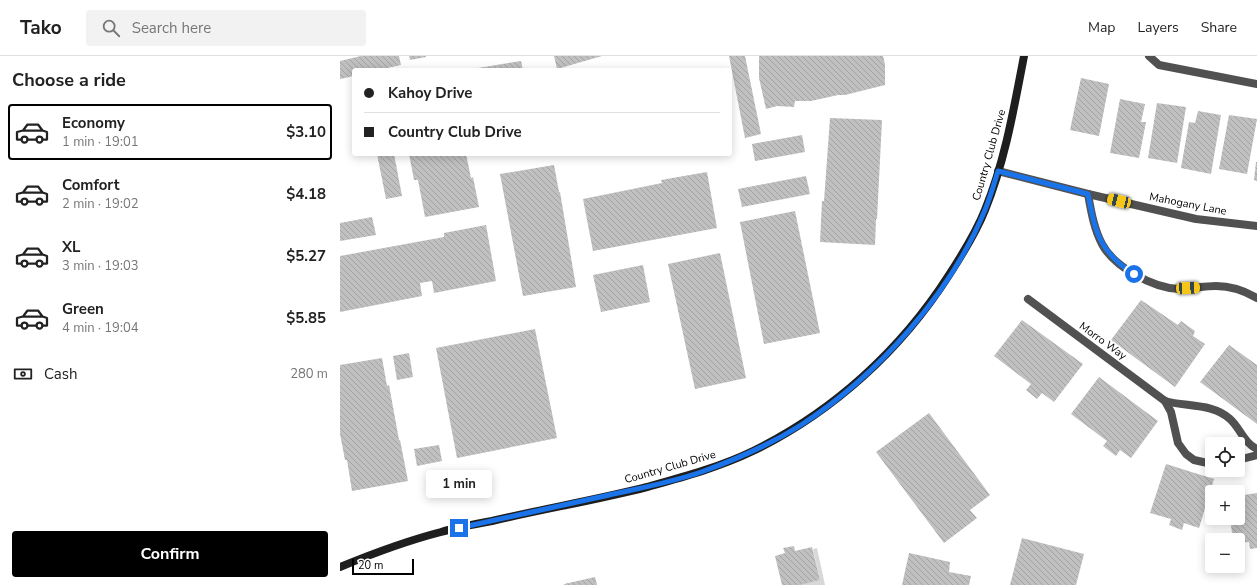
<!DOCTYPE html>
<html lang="en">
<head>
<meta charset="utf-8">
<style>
  :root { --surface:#fff; --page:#f2f2f2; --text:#222; --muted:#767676; --line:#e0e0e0; --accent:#000 }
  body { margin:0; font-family:"Nunito Sans",sans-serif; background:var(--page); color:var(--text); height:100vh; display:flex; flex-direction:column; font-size:15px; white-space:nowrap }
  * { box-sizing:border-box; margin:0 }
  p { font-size:13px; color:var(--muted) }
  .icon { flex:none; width:22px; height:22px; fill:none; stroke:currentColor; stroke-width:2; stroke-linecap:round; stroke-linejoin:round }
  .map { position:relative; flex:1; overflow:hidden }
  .drawer { display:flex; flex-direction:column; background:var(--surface); width:340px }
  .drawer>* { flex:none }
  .hud { position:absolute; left:12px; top:12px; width:380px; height:88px; border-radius:4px; box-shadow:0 2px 10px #0003; display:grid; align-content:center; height:88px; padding:0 12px; background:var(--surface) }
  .tools { position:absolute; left:865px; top:381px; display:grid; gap:8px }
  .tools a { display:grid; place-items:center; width:40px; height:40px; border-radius:4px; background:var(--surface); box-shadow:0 2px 10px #0003; font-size:20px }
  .scale { position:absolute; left:12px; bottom:10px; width:62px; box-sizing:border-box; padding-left:4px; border:2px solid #000; border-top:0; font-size:11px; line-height:14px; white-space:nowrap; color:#000; -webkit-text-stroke:3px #fff; paint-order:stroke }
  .end { position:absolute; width:18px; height:18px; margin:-9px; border:5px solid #1a73e8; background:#fff; box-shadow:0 0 0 2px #fff }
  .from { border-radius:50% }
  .bubble { position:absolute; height:28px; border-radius:4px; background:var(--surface); box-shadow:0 2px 10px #0003; font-size:13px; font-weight:700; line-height:28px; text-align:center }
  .car { position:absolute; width:12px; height:24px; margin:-12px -6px; border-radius:5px; box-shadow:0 0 3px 1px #0007; background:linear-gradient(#f5c518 24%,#345 0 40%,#f5c518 0 76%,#345 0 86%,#f5c518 0) }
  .hud b { display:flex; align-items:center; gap:14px; height:38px; font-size:15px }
  .hud b+b { border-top:1px solid var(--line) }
  .hud i { width:10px; height:10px; background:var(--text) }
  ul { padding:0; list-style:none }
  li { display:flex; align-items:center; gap:12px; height:56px; margin:0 8px 6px; padding:0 4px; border:2px solid transparent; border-radius:4px }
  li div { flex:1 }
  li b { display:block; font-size:15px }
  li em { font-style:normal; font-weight:700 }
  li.current { border-color:var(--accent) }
  li>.icon { width:36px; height:36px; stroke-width:1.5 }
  h2 { padding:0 12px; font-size:18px; line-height:48px }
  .pay { display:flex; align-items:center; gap:10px; height:44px; padding:0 12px; font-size:15px }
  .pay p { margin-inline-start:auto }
  .button { display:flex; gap:8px; margin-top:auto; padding:8px 12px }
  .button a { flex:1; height:46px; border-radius:4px; background:var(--accent); color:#fff; font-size:16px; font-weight:700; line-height:46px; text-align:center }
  header { display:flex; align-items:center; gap:24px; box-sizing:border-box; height:56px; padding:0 20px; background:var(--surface); border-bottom:1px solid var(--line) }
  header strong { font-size:19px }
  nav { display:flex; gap:22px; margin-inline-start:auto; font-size:14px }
  .search { width:280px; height:36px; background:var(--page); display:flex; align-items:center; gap:10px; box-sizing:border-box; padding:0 14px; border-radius:4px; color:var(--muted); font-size:15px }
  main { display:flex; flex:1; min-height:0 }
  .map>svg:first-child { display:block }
</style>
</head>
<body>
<header>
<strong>Tako</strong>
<div class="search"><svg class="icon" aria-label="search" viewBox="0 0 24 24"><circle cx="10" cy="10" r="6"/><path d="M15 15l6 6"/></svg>Search here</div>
<nav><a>Map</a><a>Layers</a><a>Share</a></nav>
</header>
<main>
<section class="drawer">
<h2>Choose a ride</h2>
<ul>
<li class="current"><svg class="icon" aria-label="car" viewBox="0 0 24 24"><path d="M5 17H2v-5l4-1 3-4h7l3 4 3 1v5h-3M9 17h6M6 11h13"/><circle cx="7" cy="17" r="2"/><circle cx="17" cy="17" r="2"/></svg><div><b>Economy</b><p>1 min · 19:01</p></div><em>$3.10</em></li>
<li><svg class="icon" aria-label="car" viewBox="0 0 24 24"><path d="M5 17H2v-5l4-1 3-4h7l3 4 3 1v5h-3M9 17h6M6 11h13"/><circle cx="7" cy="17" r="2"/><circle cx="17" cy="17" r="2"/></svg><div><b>Comfort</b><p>2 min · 19:02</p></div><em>$4.18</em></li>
<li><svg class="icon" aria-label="car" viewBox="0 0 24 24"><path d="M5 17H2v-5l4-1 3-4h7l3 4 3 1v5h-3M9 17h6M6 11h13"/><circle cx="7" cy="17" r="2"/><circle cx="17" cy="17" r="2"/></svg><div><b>XL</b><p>3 min · 19:03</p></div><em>$5.27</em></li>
<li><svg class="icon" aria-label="car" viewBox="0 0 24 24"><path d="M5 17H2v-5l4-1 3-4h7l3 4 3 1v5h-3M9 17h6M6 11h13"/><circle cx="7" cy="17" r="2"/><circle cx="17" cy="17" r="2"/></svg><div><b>Green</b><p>4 min · 19:04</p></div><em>$5.85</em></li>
</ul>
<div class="pay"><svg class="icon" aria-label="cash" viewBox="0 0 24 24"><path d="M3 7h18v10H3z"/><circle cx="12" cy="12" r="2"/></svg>Cash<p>280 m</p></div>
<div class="button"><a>Confirm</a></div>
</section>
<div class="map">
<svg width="917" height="529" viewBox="0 0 917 529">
  <defs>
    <pattern id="building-back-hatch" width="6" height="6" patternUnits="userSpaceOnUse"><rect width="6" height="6" fill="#c0c0c0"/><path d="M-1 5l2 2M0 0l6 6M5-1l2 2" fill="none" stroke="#a3a3a3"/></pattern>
  </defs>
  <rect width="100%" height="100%" fill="#fff"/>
  <polygon fill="#d8d8d8" points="477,492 485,529 461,529 480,524 473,493"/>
  <g fill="url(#building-back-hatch)">
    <polygon points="21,0 59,0 61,9 38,14 14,14 14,20 0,23 0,5"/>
    <polygon points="69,0 86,0 86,1 70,4"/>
    <polygon points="214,0 262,0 217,13"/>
    <polygon points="389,0 405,0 421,78 405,82"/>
    <polygon points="419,0 543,0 545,8 545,29 505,39 498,39 471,45 455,45 454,51 437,50 426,53 419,22"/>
    <polygon points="181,5 183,14 132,14 132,13"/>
    <polygon points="741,22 769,28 759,80 730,74"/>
    <polygon points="780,43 805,48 801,66 806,66 799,102 770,97"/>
    <polygon points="817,47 846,51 837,107 808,102"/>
    <polygon points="858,55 881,59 871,118 841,112 849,66 855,67"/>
    <polygon points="889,59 917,63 907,118 879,113"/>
    <polygon points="490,62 542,64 537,163 536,163 535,189 480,186 482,145 484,145"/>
    <polygon points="462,79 465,96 415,105 412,88"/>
    <polygon points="37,98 54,98 62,140 46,143"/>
    <polygon points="69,98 126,98 131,122 133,121 139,151 85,161 78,124 74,124"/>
    <polygon points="916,106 917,106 917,125 914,124"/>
    <polygon points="214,109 219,136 220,136 236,231 183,240 160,118"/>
    <polygon points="367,116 377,172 253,195 243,143 322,127 321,124"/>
    <polygon points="466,120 470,138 402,151 398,133"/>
    <polygon points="455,155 480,277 424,288 400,166"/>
    <polygon points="32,161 36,179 0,185 0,167"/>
    <polygon points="146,169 156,225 94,237 92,225 80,227 82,240 0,256 0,200 104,181 104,177"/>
    <polygon points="380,197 406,322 355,333 328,208"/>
    <polygon points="303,209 310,246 261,256 253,219"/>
    <polygon points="801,244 838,269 841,265 855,275 853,280 865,288 835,331 771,284"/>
    <polygon points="682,264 743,308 714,346 702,337 697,343 686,334 691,328 654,300"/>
    <polygon points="195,273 217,382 117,402 96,292"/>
    <polygon points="889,289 917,309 917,368 860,326"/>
    <polygon points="69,297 73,321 57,324 53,300"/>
    <polygon points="42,302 47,330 49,329 59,384 60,384 68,425 12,435 7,404 5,404 0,378 0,309"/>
    <polygon points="759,321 818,365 791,402 780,394 776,400 763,390 767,385 731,358"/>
    <polygon points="589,357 650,439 630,454 637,462 604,487 536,396"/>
    <polygon points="99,389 102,405 77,410 74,393"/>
    <polygon points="826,408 874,423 859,472 844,467 842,474 829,469 831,463 810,457"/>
    <polygon points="917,437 917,492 910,493 909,486 898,487 898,484 893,484 890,462 898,462 898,440"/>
    <polygon points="682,482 744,498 736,529 670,529"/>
    <polygon points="454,490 455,495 472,491 480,524 461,529 442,529 435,500 445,497 443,492"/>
    <polygon points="569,497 610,506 609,516 631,520 629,529 562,529"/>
    <polygon points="255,521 257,529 224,529 224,528"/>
  </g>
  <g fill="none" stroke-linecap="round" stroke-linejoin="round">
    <g stroke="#515151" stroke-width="8">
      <polyline points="809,0 819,9 917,28"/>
      <polyline points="658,115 748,138 856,163 917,170"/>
      <path d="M 748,138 C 751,155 754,173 762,188 C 774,211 813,232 839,233 C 851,233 864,230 876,230 C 890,230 905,235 917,242"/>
      <path d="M 688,243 L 825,345 C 846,351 873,347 890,363 C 900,372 904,387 917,393"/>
      <polyline points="825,345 831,356 838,387 846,398 854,404 872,408"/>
      <polyline points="898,404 917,399"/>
    </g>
    <path stroke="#1e1e1e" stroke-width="8" d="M 0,511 C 34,497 66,485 101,476 C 118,471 135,468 152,465 C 203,453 256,444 307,431 C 343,421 380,411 413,395 C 493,356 561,294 609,219 C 622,199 636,177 645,154 C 665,105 674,52 684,0"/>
  </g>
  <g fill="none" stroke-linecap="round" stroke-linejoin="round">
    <path stroke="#1a73e8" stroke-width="5" d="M 119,472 C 166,462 213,451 260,441 C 295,433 331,427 364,415 C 397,403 431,388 461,369 C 537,320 610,239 645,154 C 650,142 654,128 658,115 L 748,138 C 755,175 759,196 794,218"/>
  </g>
  <g text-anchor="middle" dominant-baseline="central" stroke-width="3" stroke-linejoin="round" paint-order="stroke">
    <g font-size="11" fill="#000" stroke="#fff">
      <text transform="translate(649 99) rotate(-74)">Country Club Drive</text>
      <text transform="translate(848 148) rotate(11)">Mahogany Lane</text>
      <text transform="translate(763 285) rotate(36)">Morro Way</text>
      <text transform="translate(330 411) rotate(-16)">Country Club Drive</text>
    </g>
  </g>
</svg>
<div class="tools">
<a><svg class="icon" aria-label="locate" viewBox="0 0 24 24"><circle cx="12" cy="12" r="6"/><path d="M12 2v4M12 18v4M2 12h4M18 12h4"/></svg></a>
<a>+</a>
<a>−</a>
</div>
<div class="scale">20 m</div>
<i class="end from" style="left:794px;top:218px"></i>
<i class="end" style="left:119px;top:472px"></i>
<div class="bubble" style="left:86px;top:414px;width:66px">1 min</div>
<i class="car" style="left:779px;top:145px;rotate:283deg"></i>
<i class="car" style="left:848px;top:232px;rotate:87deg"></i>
<div class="hud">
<b><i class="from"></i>Kahoy Drive</b>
<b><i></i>Country Club Drive</b>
</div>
</div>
</main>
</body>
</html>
